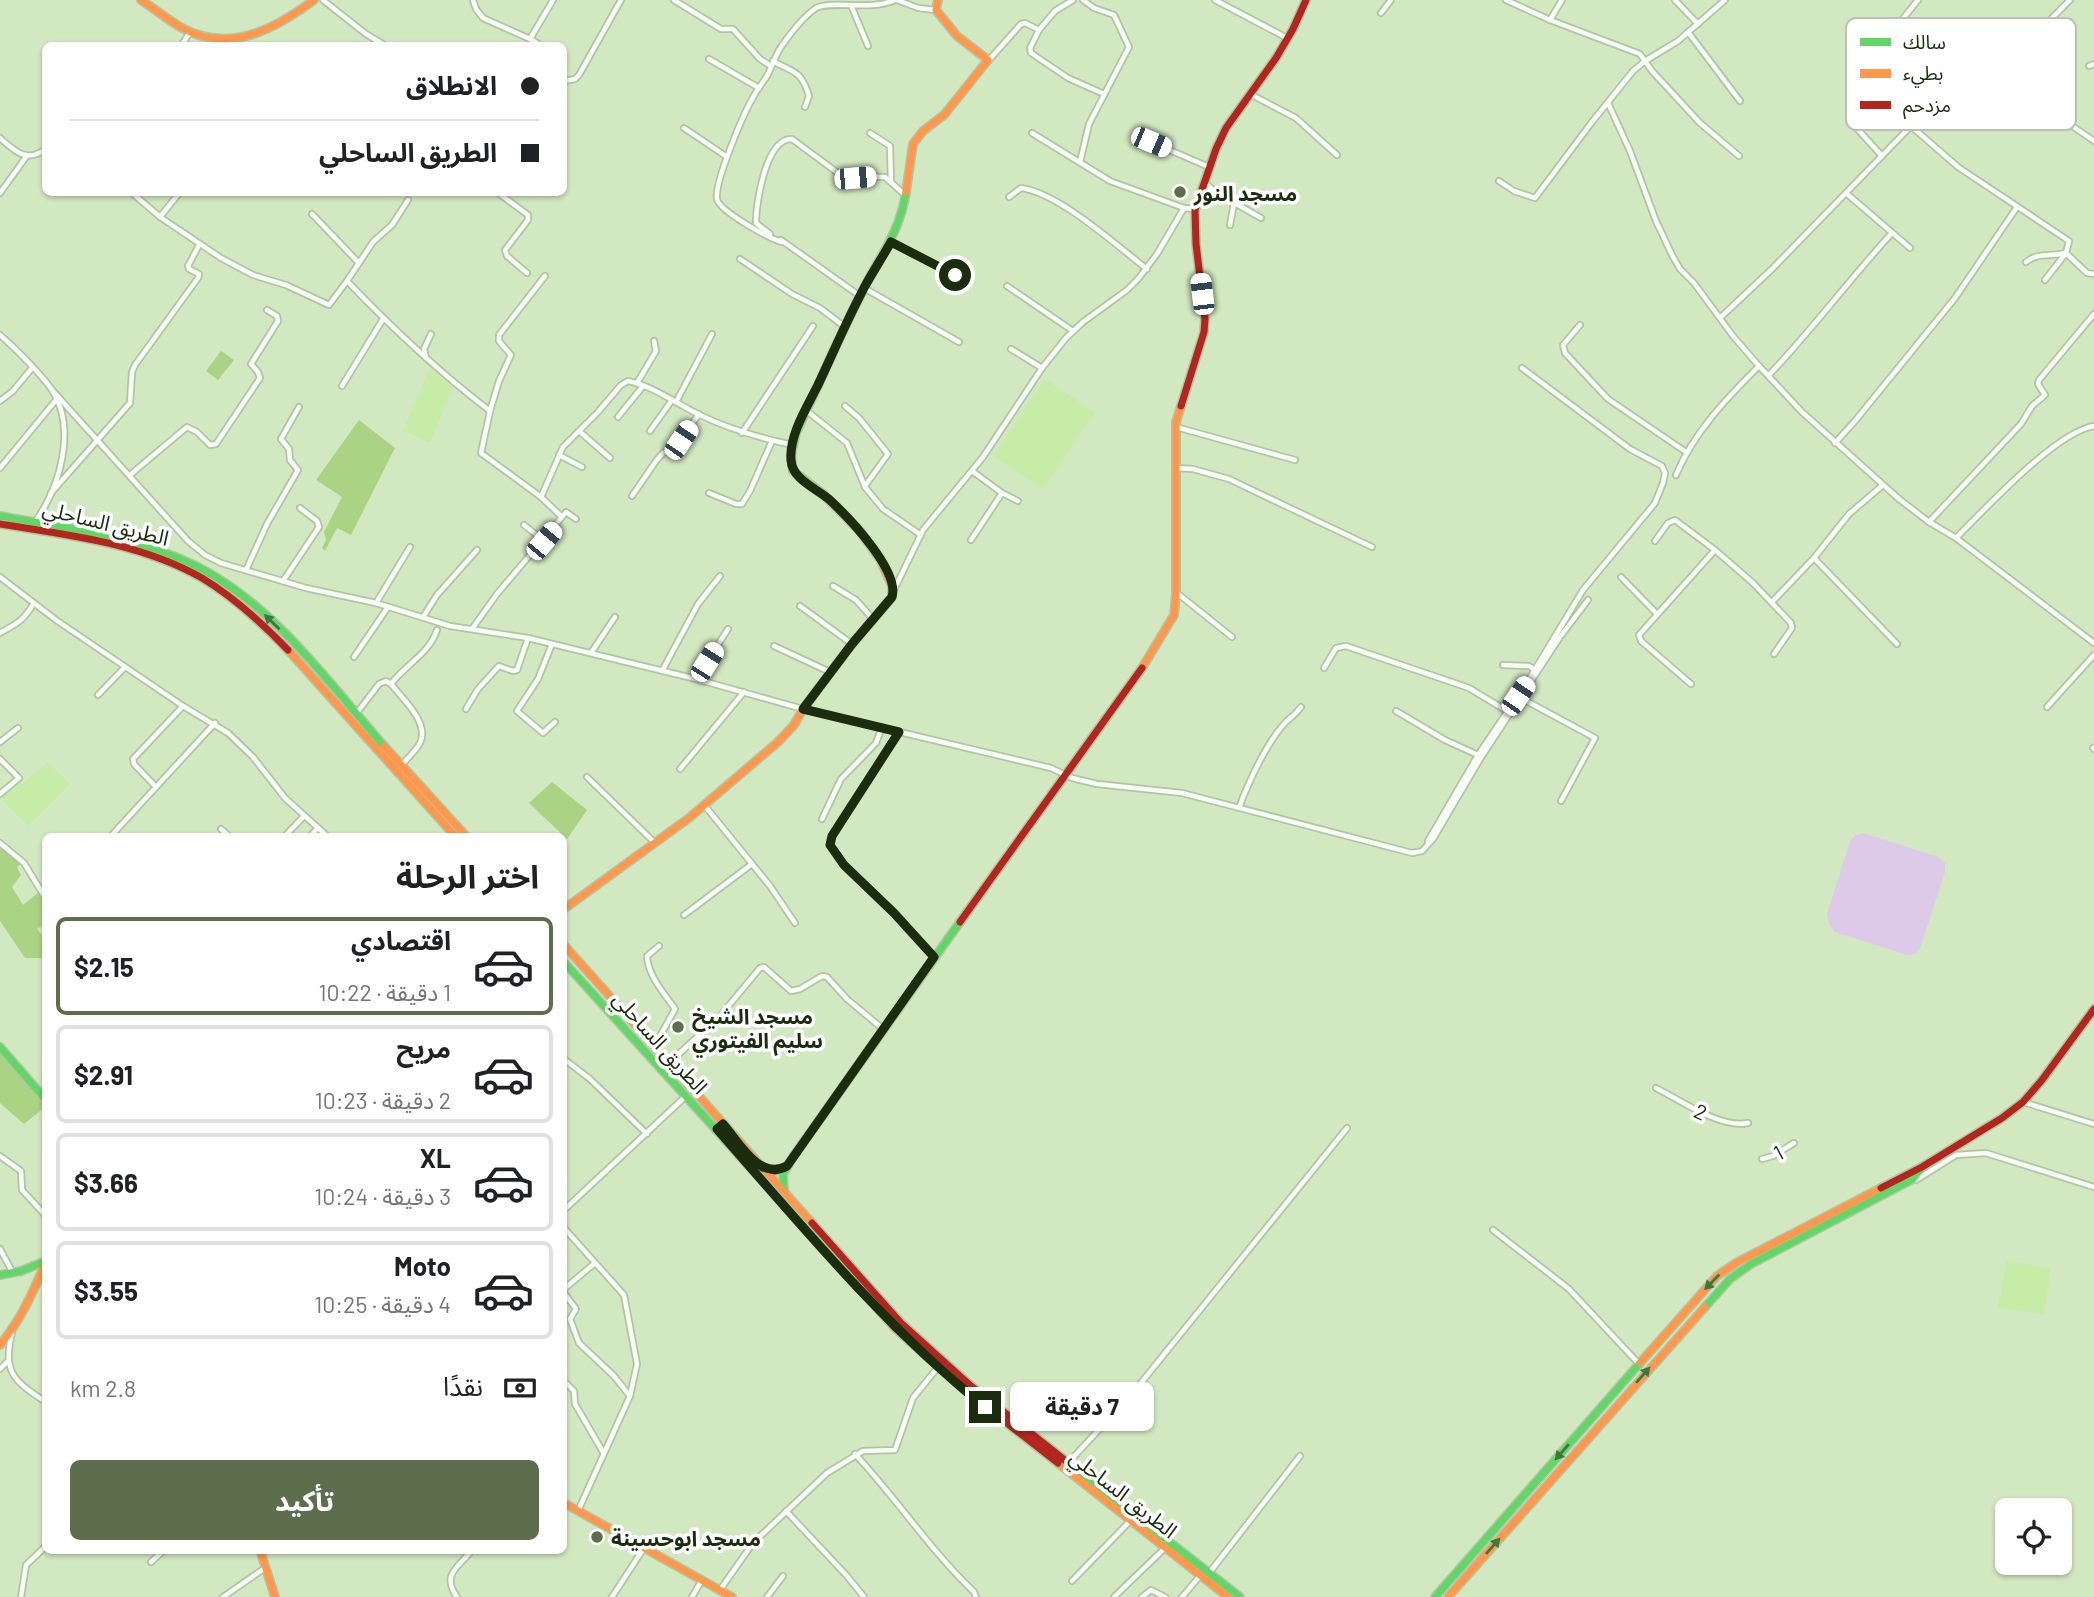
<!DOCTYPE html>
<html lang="ar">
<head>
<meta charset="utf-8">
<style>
  :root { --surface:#fff; --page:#f2f2f2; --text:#202124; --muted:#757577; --line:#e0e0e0; --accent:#5c6e4c }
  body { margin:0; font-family:Barlow,"Noto Sans Arabic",sans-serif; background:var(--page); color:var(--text); direction:rtl; height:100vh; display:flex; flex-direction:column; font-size:26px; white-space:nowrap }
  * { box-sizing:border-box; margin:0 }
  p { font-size:23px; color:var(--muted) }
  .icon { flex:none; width:38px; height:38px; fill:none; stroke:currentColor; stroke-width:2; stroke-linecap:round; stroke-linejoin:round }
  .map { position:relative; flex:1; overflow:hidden; direction:ltr }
  .side { position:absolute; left:42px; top:833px; width:525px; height:721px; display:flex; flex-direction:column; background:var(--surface); border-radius:10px; box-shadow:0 2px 5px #0004; direction:rtl }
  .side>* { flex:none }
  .top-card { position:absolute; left:42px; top:42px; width:525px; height:154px; border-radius:10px; box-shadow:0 2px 5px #0004; direction:rtl; display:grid; align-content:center; height:154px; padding:0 28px; background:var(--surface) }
  .fabs { position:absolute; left:1995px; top:1498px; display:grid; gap:14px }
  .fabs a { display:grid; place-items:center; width:77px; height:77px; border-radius:10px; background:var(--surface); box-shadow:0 2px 5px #0004; font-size:35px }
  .end { position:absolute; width:32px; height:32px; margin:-16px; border:9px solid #1c2c0e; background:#fff; box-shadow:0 0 0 4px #fff }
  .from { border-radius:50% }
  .bubble { position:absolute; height:49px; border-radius:10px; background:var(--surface); box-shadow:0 2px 5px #0004; font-size:23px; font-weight:700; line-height:49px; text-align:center; direction:rtl }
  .car { position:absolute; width:21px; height:42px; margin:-21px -10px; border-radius:9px; box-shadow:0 0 5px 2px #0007; background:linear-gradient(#fff 24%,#345 0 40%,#fff 0 76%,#345 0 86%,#fff 0) }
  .top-card b { display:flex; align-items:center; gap:24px; height:66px; font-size:26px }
  .top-card b+b { border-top:2px solid var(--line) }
  .top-card i { width:18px; height:18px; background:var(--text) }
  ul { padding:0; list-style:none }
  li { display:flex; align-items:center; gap:21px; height:98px; margin:0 14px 10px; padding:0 14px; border:4px solid var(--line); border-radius:10px }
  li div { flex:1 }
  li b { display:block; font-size:26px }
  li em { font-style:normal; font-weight:700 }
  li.on { border-color:var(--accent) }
  li>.icon { width:63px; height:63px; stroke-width:1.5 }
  h2 { padding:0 28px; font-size:32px; line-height:84px }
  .pay { display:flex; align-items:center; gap:18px; height:77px; padding:0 28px; font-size:26px }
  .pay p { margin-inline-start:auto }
  .primary-button { display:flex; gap:14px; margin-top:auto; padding:14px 28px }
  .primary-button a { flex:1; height:80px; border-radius:10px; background:var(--accent); color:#fff; font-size:28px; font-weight:700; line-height:80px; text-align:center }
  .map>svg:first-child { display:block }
</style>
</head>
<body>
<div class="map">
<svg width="2094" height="1597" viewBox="0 0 2094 1597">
  <rect width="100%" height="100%" fill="#d2e8c0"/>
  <g fill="#c6eca7">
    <polygon points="430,367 453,388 430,442 403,431"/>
    <polygon points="1045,379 1095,412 1043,489 993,456"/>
    <polygon points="47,763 70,784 28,826 0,797 18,781 22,784"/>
    <polygon points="2006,1261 2051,1268 2044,1314 1998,1308"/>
  </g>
  <g fill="#aad484">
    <polygon points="221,351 234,360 218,380 206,371"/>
    <polygon points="359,420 395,448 351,535 337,528 325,551 322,548 326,540 324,532 342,497 316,480"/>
    <polygon points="552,782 587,810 567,839 529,803"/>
    <polygon points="0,846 22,863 17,867 21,875 12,887 23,905 39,892 45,901 45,914 42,917 45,924 37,929 45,940 45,958 25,958 0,921"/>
    <polygon points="0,1050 45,1107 24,1124 0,1103"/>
  </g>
  <polygon fill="#ddcae9" points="1863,833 1939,857 1945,863 1945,872 1920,948 1915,954 1907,955 1835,932 1829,924 1827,914 1850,841 1856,835"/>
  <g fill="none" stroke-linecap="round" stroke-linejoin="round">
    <defs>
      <g id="street">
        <polyline points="323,0 366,34 386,46"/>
        <polyline points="473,0 476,9 483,18 530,39 553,0"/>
        <polyline points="674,0 721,29 733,29 760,59 771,66"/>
        <polyline points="897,0 918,8 936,10"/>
        <polyline points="1215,0 1287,38"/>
        <polyline points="1506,0 1550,20 1640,54 1652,71 1700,123 1739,156"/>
        <polyline points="1675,0 1698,24"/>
        <polyline points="1918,0 1901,21 1901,27 1957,74 1990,88 2020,108 2062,119 2094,141"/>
        <polyline points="851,5 868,46"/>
        <polyline points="1381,13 1391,0"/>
        <polyline points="1550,20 1562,0"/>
        <polyline points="2047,23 2070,0"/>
        <polyline points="1039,30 1030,48 1031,53 1068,78 1104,94"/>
        <polyline points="1688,32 1740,101"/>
        <polyline points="530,39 542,46"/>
        <polyline points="181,46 190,32"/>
        <polyline points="709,59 759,88"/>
        <polyline points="989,60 1021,24 1025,23 1039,30 1055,11 1073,0"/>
        <path d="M 773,61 C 793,73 801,69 809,96 L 805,107"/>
        <polyline points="2089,66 2094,64"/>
        <polyline points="564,81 575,79 579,75 621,0"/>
        <polyline points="1250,94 1296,118 1337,155"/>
        <polyline points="1608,103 1630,151 1656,221 1672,255 1680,269 1694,283 1733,336 1759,366 1802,412 1899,499 1929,522 1956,538 2094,643"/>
        <polyline points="1898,109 1913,123"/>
        <polyline points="1851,122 1882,156"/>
        <polyline points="1911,126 1958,167 2069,241 2066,253 2045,280"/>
        <polyline points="684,128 727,157"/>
        <polyline points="870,133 890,146 891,182"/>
        <polyline points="1032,133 1110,181 1184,208"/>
        <path d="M 0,138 C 16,152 26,163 46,149"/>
        <polyline points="1151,142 1209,167"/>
        <polyline points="1080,162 1089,124 1129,47 1114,15 1094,8 1083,0"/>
        <polyline points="1499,181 1514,191 1535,198 1592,122 1633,71 1645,61 1678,41 1725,0"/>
        <polyline points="1205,183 1217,193 1261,218"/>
        <path d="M 131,192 L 160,217 L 221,258 L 253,275 L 286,285 L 329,305 L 347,281 C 392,328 439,372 490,411 L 481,453 L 541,497 L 562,517 L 497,594 L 472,629"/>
        <polyline points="497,192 528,215 528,220 505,250 507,256 527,273"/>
        <polyline points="0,193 26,157"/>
        <polyline points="1846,193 1910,248"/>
        <path d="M 1009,197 L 1021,188 C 1059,193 1116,245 1147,269"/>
        <polyline points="312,214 358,262"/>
        <polyline points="160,217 180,192"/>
        <polyline points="1230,225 1234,203"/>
        <path d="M 770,234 L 756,223 C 756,202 766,138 792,139 L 842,176 L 885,177 L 905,195"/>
        <polyline points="781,240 860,296"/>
        <path d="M 782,242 C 770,239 719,211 717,199 C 714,182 745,110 755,94 C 759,87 763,82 767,76 C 772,67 775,56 781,47 C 790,34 803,17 816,8 C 832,0 871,11 895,0"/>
        <polyline points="891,242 955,275"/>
        <polyline points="2066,253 2087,273 2094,274"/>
        <polyline points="740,259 792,294 820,308 845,327"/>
        <path d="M 2026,262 C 2038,252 2051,257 2065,253"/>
        <polyline points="347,281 373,242 392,225 408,200"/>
        <polyline points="1007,286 1073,331"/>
        <polyline points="864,288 959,342"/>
        <polyline points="1721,317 1772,269 1911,126 1957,74"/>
        <polyline points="1580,325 1563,345 1565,353 1608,399 1686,452"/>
        <path d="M 0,335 C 14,347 42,375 52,390 C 77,429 60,487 35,522"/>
        <polyline points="1011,349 1042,368"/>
        <polyline points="426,358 424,349 431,334"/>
        <path d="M 1769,375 C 1812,330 1849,280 1891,234"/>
        <polyline points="637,383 656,351 654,341"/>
        <polyline points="342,386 383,319"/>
        <polyline points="52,390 188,541 205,555 221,563 306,588 376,603 450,626 528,638 696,679 803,709 1051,768 1072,778 1097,784 1182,793 1412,853 1422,851 1433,839 1480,759 1560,637 1588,600"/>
        <polyline points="0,401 13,391 32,368"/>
        <polyline points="676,402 712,334"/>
        <polyline points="845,406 859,418 888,454 865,486"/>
        <polyline points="490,411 499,381 511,355 499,341 499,335 545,276"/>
        <polyline points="807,411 847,443 865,487 883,509 921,535"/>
        <polyline points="618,417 643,386"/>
        <polyline points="1176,427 1295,460"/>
        <polyline points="579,431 610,458"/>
        <polyline points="650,431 672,400"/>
        <polyline points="742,433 813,326"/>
        <polyline points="1835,443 1855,421 1955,298 2017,207"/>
        <polyline points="559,455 582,467"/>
        <polyline points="0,468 56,400"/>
        <polyline points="1176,468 1193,469 1229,479 1372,547"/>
        <polyline points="972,471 1002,493 1018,501"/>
        <polyline points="130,475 187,427 197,432 210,445 216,444 260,378 258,372 251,364 278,321 277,316 267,310"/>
        <path d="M 1676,475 C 1694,432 1726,399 1759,366"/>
        <polyline points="51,493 130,403 132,372 135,365 198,278 199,274 189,269 188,266 199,245"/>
        <polyline points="709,493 736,504 742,504 750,491 772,441"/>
        <polyline points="632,496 656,461 663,453 677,445 699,414"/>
        <path d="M 541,497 L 563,447 L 598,412 L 621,385 L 628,381 C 653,386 675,403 698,414 C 728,429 760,438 793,445"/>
        <polyline points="563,516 566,512 576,519"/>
        <polyline points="1929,522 2021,424 2032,406 2045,395 2038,384 2039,380 2094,314"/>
        <polyline points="524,525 544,541"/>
        <path d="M 1956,538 C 1985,509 2056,432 2094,426"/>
        <polyline points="971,540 1002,493"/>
        <polyline points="1655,541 1668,523 1675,520 1715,550"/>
        <polyline points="1814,558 1897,644"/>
        <polyline points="246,570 267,524 298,470 290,460 289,449 281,439 299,407"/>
        <polyline points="0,577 56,620 183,706 228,733 253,757 285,798 327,836"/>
        <polyline points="1621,577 1657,614"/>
        <polyline points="283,581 319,527 317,521 300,508"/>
        <polyline points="833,586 856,600 873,619"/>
        <polyline points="894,590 923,530 983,457 1042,368 1066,338 1083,322 1127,290 1138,279 1157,254 1184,208 1195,209"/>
        <polyline points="1177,593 1232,637"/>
        <polyline points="1772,602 1814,558 1849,514 1883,485"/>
        <polyline points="376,603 410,547"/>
        <polyline points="800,606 852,644"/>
        <polyline points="423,617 437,595 477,550"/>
        <path d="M 0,633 C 18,623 23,621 34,603"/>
        <polyline points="552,644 538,679 517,711 543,733 555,722"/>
        <polyline points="774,646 830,672"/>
        <polyline points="591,653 615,617"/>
        <polyline points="354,657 388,607"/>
        <polyline points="1503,665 1529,666 1535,670"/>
        <polyline points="1324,668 1336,648 1346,646 1469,688 1507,711"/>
        <polyline points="662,671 698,604 720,576"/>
        <polyline points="696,679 728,629"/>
        <path d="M 391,684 C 402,698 430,723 420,743 C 416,751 407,758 402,765"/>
        <polyline points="1691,684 1641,641 1639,635 1715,550 1753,583 1791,623 1792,628 1774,654"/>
        <polyline points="98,695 125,667"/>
        <polyline points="1521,698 1595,738 1561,801"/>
        <polyline points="2047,707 2094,655"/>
        <polyline points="466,709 478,689 499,666 513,671 517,670 528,638"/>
        <polyline points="1396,711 1445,740 1478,755"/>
        <path d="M 356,714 L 379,684 L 386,681 L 391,684 C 405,665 429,654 437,630"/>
        <polyline points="899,732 832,836 830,845 844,865 894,913 934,957"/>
        <polyline points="0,742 18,728"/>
        <polyline points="2093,748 2094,749"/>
        <polyline points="0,759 19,778 0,794"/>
        <polyline points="680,769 744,692"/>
        <polyline points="587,777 655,843"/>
        <polyline points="156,787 134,764 133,759 183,706"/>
        <polyline points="705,806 770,886 795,923"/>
        <path d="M 1239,808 C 1248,783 1267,742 1285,723 C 1291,717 1296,714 1301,707"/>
        <polyline points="822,819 841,779 876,743 882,727"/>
        <polyline points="221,829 229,836"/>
        <polyline points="111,836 215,723"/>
        <polyline points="285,836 304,816"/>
        <polyline points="310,836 318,828"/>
        <polyline points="1428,841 1478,755 1528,681 1583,590 1655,503 1663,483 1665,473 1662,466 1630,449 1522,368"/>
        <polyline points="0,843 24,863 46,899"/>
        <polyline points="684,915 752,864"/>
        <path d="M 655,1045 L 675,1009 C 664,993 648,976 647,956 L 659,946"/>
        <polyline points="564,1059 590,1079 647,1134"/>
        <polyline points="669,1063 721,1015 760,968 764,967 791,991 800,989 822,976 827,977 847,999 883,1029"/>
        <path d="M 1656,1088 C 1680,1100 1721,1129 1748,1123"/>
        <polyline points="2023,1102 2094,1124"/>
        <polyline points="0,1156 21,1171 22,1190 46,1216"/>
        <polyline points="1762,1159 1773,1156 1794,1143"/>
        <polyline points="1909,1173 1916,1180 1956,1155 1986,1153 2094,1187"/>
        <polyline points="564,1210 686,1096"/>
        <polyline points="564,1228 624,1295 637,1364 630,1396 578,1511"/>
        <polyline points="1493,1230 1569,1289 1639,1364"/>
        <polyline points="0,1249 13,1273"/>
        <polyline points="564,1289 595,1263"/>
        <polyline points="564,1293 576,1309 570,1319 579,1343 614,1376 629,1395"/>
        <path d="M 12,1332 C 3,1372 12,1380 46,1402"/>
        <polyline points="0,1369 7,1362"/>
        <polyline points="567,1384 574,1391 575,1404 603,1452"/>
        <path d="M 855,1454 C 897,1499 930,1550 974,1592 L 976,1597"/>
        <polyline points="1069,1462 1132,1394 1347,1128"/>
        <polyline points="786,1511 847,1576 864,1597"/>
        <polyline points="151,1562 164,1550"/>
        <polyline points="1210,1572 1300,1456"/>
        <polyline points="1072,1581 1130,1521"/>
        <polyline points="720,1590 753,1543 827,1473 863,1451 895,1450 913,1398 938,1367"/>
        <polyline points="21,1597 26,1565 46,1546"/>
        <polyline points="223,1597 265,1568"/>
        <path d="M 457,1597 C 441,1574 458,1568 472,1550"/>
        <polyline points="612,1597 644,1548"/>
        <polyline points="692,1597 702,1580"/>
        <polyline points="767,1597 783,1576"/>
        <polyline points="1114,1597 1165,1548"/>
        <polyline points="1142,1597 1151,1590 1165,1597"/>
        <polyline points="1182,1597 1200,1576"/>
      </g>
      <g id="fast">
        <path d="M 823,494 L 793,471 L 791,455 L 796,433 C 818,386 839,337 863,290 C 880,256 900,232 906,192"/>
        <path d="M 0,516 C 66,528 136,536 196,566 C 274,605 328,682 384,746"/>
        <polyline points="564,962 855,1283"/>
        <polyline points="0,1047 46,1100"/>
        <polyline points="784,1191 783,1174 793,1157 960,922"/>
        <polyline points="0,1275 21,1271 46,1261"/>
        <polyline points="1705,1307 1730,1279 1751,1264 1913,1179 1921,1169"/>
        <polyline points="1071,1465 1240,1597"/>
        <polyline points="1435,1597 1640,1363"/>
      </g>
      <g id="slow">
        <path d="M 141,0 C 155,9 168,20 182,28 C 230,54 275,29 314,0"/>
        <polyline points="906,192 913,144 923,131 944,115 988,60 957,36 936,10 938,0"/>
        <polyline points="288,650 455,836"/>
        <polyline points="1142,668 1174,615 1176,593 1176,422 1181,406"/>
        <polyline points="384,746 466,836"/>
        <polyline points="564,909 689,818 778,742 794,725 803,709 852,644 892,597 892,586 880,559 859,530 823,494"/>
        <polyline points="564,945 812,1223"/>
        <path d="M 0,1345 C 21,1320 33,1292 46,1262"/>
        <polyline points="1640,1363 1717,1276 1736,1263 1881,1188"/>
        <polyline points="1058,1463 1228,1597"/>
        <polyline points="564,1503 732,1597"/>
        <polyline points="260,1550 275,1597"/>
        <polyline points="1448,1597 1705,1307"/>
      </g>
      <g id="jam">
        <polyline points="1181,406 1204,332 1205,319 1196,244 1195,210 1216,149 1226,128 1276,58 1293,29 1306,0"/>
        <path d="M 0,524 C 68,535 141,543 202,578 C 234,597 262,623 288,650"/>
        <polyline points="960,922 1142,668"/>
        <polyline points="762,1168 775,1171 785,1167"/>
        <polyline points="1881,1188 1922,1167 2002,1118 2023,1102 2042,1080 2094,1009"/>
        <polyline points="812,1223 901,1323 971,1386 1071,1465"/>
        <polyline points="855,1283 895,1328 966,1391 1058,1463"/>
      </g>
    </defs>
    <use href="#street" stroke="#b3c4a4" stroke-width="8"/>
    <use href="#fast" stroke="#b3c4a4" stroke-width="10"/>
    <use href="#slow" stroke="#b3c4a4" stroke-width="10"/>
    <use href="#jam" stroke="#b3c4a4" stroke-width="10"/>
    <use href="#street" stroke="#f8fcf6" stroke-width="4.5"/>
    <use href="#fast" stroke="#63d668" stroke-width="7"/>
    <use href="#slow" stroke="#ff974d" stroke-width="7"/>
    <use href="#jam" stroke="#b3261e" stroke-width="7"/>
  </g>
  <defs><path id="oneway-solid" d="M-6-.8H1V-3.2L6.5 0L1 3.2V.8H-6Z" transform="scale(1.75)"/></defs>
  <g fill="#3c7836">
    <use href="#oneway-solid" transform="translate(272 622) rotate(-136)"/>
    <use href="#oneway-solid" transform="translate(1712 1282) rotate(134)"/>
    <use href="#oneway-solid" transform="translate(1643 1375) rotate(-49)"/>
    <use href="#oneway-solid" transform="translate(1562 1452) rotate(131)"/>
    <use href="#oneway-solid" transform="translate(1493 1546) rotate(-49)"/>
  </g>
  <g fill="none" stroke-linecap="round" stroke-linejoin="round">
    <path stroke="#1c2c0e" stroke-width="9" d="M 955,275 L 891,242 C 882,258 872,273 864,288 C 847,320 833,353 818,385 C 807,407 789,435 791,460 C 792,480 818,489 831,501 C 849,518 900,571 892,597 L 852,644 L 803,709 L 899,732 L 832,836 L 830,845 L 844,865 L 894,913 L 934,957 L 787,1166 C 759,1181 739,1142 723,1124 L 717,1129 C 802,1226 884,1326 985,1407"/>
  </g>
  <g fill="#5c6e4c" stroke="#fff" stroke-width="2.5">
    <circle cx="1180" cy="192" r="7"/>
    <circle cx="678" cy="1027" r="7"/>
    <circle cx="597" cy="1537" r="7"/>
  </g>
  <g text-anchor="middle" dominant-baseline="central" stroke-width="7" stroke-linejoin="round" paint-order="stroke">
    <g font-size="21" font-weight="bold" fill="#1c2c0e" stroke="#fff" text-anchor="start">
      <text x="1194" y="192">مسجد النور</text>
      <text x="692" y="1015">مسجد الشيخ<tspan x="692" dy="24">سليم الفيتوري</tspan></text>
      <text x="611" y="1537">مسجد ابوحسينة</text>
    </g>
    <g font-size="21" fill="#1c2c0e" stroke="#fff">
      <text transform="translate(106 522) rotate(14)">الطريق الساحلي</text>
      <text transform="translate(661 1042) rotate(48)">الطريق الساحلي</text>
      <text transform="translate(1701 1111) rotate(26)">2</text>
      <text transform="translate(1778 1152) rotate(-28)">1</text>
      <text transform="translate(1124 1493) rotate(38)">الطريق الساحلي</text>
    </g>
  </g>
  <rect x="1846" y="18" width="230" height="112" rx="10" fill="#fff" stroke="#bbc0b7" stroke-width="2"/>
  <rect x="1860" y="38" width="31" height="8" fill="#63d668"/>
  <rect x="1860" y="69" width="31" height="9" fill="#ff974d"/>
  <rect x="1860" y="101" width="31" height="8" fill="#b3261e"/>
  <g font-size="19" fill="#1c2c0e">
    <text x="1903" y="49">سالك</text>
    <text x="1903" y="80">بطيء</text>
    <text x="1903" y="112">مزدحم</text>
  </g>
</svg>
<div class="fabs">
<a><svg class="icon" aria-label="locate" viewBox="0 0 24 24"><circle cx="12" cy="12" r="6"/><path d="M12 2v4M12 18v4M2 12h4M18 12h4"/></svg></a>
</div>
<i class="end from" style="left:955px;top:275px"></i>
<i class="end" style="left:985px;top:1407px"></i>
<div class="bubble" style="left:1010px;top:1382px;width:144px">7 دقيقة</div>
<i class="car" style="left:1151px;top:142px;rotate:113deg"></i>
<i class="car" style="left:855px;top:178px;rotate:85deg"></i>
<i class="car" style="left:1202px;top:294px;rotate:353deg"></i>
<i class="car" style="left:681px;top:440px;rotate:34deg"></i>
<i class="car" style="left:544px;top:541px;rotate:40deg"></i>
<i class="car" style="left:707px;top:662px;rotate:32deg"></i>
<i class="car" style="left:1518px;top:696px;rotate:34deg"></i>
<div class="top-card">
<b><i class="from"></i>الانطلاق</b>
<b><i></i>الطريق الساحلي</b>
</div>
<section class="side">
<h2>اختر الرحلة</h2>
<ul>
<li class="on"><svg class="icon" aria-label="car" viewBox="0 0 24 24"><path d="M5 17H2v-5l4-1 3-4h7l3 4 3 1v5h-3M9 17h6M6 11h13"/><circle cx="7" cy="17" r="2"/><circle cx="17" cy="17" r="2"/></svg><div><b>اقتصادي</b><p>1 دقيقة · 10:22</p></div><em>$2.15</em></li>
<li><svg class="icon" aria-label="car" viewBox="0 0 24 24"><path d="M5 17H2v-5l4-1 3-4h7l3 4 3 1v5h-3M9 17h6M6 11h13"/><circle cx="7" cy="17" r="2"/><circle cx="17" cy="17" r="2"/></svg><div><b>مريح</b><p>2 دقيقة · 10:23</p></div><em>$2.91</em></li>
<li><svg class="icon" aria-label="car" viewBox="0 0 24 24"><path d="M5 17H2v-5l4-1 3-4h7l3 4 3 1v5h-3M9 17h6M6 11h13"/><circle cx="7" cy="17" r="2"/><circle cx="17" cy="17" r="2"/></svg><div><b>XL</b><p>3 دقيقة · 10:24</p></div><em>$3.66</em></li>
<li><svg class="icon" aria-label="car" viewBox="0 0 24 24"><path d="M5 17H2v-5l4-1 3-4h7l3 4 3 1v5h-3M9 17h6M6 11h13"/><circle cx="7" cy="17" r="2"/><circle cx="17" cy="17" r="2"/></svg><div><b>Moto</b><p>4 دقيقة · 10:25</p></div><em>$3.55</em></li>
</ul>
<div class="pay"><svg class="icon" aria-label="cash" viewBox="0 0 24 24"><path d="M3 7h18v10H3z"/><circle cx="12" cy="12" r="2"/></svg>نقدًا<p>2.8 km</p></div>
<div class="primary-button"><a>تأكيد</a></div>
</section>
</div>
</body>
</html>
